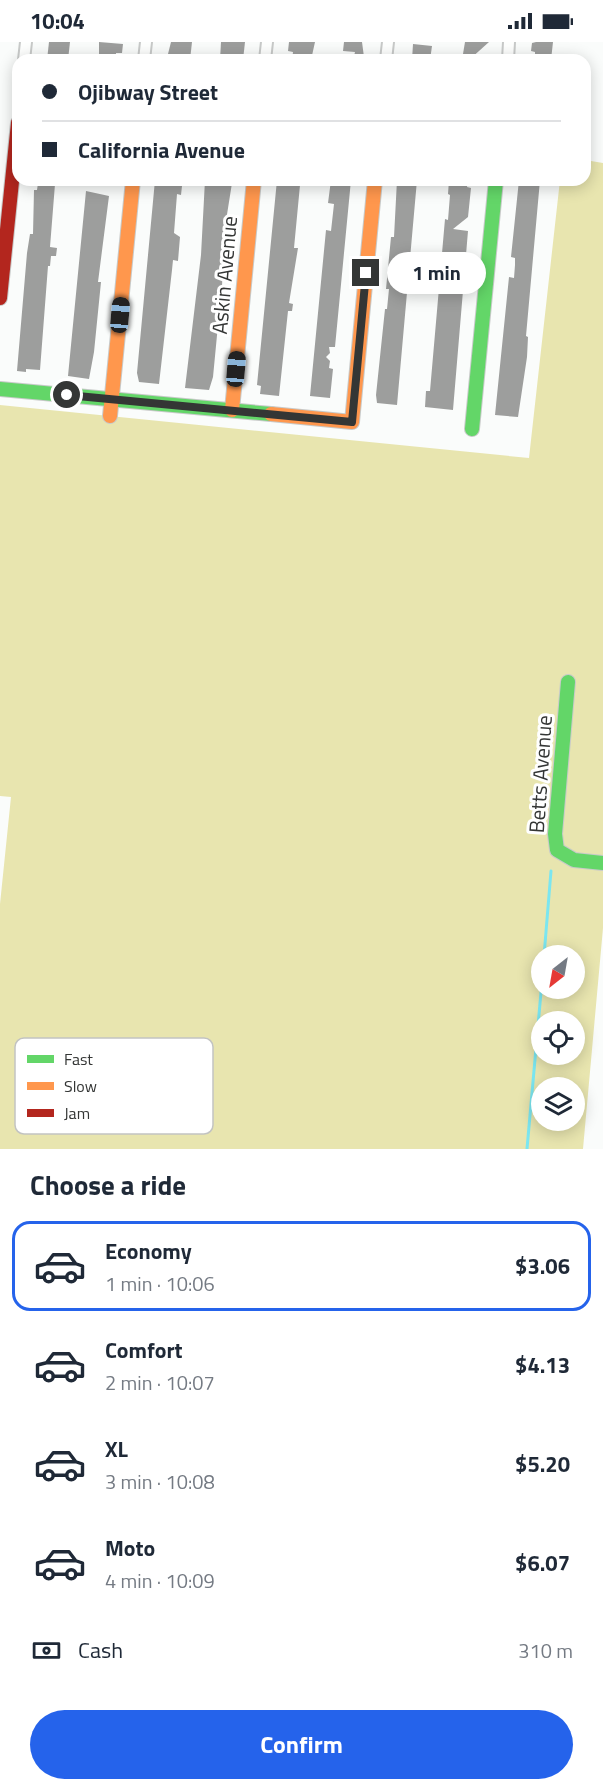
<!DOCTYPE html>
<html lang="en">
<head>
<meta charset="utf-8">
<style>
  :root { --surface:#fff; --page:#f2f2f3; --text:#1f2937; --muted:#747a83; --line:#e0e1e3; --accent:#2563eb }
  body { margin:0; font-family:"Titillium Web",sans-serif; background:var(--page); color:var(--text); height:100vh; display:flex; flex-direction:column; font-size:22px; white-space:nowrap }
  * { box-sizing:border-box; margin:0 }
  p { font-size:20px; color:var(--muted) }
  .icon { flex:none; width:33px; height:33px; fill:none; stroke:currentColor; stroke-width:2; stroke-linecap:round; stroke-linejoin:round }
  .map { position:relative; height:1107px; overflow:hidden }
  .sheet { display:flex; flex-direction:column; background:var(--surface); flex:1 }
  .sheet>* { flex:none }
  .guide { position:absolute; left:12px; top:12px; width:579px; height:132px; border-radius:18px; box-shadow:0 3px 15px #0003; display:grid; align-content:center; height:132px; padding:0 30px; background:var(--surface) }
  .needle { width:39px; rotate:211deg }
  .controls { position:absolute; left:531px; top:903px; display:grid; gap:12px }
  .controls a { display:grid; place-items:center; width:54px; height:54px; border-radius:50%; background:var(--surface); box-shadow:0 3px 15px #0003; font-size:30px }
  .end { position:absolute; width:27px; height:27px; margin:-14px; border:8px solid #343635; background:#fff; box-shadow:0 0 0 3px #fff }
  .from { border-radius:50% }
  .bubble { position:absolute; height:42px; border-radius:21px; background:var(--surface); box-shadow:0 3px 15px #0003; font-size:20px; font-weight:700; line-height:42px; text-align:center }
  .car { position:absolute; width:18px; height:36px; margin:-18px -9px; border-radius:8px; box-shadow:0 0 4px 2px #0007; background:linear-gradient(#222 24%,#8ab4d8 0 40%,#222 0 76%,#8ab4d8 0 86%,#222 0) }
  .guide b { display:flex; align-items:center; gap:21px; height:57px; font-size:22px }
  .guide b+b { border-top:2px solid var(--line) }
  .guide i { width:15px; height:15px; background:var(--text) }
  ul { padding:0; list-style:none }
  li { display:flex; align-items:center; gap:18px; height:90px; margin:0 12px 9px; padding:0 18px; border:3px solid transparent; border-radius:18px }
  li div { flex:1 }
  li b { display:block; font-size:22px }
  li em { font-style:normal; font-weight:700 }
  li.on { border-color:var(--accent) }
  li>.icon { width:54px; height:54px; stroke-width:1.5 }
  h2 { padding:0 30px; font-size:27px; line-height:72px }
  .pay { display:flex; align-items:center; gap:15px; height:66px; padding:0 30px; font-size:22px }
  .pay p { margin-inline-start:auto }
  .primary-button { display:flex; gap:12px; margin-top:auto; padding:12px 30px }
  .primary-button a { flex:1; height:69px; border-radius:36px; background:var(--accent); color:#fff; font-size:24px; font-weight:700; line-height:69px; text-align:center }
  .status { display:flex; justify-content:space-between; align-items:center; height:42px; padding:0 30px; background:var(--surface); direction:ltr }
  .status svg { height:16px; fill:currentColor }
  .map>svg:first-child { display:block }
</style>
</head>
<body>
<div class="status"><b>10:04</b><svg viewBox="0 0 49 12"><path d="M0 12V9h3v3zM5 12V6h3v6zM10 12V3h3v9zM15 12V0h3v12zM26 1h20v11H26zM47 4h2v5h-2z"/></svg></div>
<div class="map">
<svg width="603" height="1107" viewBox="0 0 603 1107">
  <rect width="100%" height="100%" fill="#fafcfb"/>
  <path fill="#e8e5af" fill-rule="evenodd" d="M 585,118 L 603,121 L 603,886 L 583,1107 L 0,1107 L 0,862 L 11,755 L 0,754 L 0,363 L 529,416 L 560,138 L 585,138 ZM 542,914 L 574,914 L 574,946 L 542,946 ZM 542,980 L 574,980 L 574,1012 L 542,1012 ZM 542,1046 L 574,1046 L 574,1078 L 542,1078 Z"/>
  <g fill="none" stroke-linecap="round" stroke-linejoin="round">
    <g stroke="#7be6f0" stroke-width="3">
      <polyline points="544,914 551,829"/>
      <polyline points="527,1107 542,939"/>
    </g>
  </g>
  <g fill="#9d9e9d">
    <polygon points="49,0 70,0 68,18 47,18"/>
    <polygon points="99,0 123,2 122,11 116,11 116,16 112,15 112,18 99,18"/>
    <polygon points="171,0 192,0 190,18 167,16"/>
    <polygon points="221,0 245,0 243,18 220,18"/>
    <polygon points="289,0 315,0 311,18 292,18 293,10 288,9"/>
    <polygon points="344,0 362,0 364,15 354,14 355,10 343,9"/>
    <polygon points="465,0 489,0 469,18 462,18"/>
    <polygon points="536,0 553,0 551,18 535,18 535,10 531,9 532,1"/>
    <polygon points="413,2 432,4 430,18 412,18"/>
    <polygon points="155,138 182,138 182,144 181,153 177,152 174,191 180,195 178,219 173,218 172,228 159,342 139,340 137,331"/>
    <polygon points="205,138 228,138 232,141 225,185 222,244 219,244 217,259 220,262 213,335 209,348 185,346 201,213"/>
    <polygon points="277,138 298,138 297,143 300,143 294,206 298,206 289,261 293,262 292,269 288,269 279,354 260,352 261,344 257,343"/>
    <polygon points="331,138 351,138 335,305 329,305 330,311 326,315 330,319 329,326 333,327 330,356 310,354 326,188 331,189 334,162 328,161"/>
    <polygon points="397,138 417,138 397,363 377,361 376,353 385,267 387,267 389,247 386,247 391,195 394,195"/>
    <polygon points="449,138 468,138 467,145 471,146 468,175 453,187 468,189 453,368 425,365 426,349 430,349 445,177 448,178 450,153 448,152"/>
    <polygon points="519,138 540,138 526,294 528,295 527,315 518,375 495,373 509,235 514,236 515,223 515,216 511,215"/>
    <polygon points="38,141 55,142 50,205 57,206 56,214 51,214 50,224 48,224 40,328 26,327 26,330 17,329 27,211 30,192 33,192 34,148 37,148"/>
    <polygon points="86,149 109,154 98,240 101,240 94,310 89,337 68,334"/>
  </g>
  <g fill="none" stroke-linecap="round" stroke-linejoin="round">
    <defs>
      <g id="street">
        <polyline points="24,18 26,0"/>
        <polyline points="144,18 146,0"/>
        <polyline points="265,18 267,0"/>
        <polyline points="386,18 388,0"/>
        <polyline points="508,18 509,0"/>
      </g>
      <g id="fast">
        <polyline points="0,347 271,372"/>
        <polyline points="472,387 496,138"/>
        <polyline points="568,640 555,792 557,808 574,818 603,821"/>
      </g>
      <g id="slow">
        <polyline points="232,368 254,138"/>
        <polyline points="271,372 352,380 375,138"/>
        <polyline points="110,374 133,138"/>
      </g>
      <polyline id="jam" points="0,256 18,81"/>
    </defs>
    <use href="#street" stroke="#c8cac9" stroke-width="14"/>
    <use href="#fast" stroke="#c8cac9" stroke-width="16"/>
    <use href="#slow" stroke="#c8cac9" stroke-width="16"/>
    <use href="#jam" stroke="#c8cac9" stroke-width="16"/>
    <use href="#street" stroke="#fefffe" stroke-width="10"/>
    <use href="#fast" stroke="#63d668" stroke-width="14"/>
    <use href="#slow" stroke="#ff974d" stroke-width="14"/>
    <use href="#jam" stroke="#b3261e" stroke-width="14"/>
  </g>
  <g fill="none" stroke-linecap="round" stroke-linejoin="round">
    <polyline stroke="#343635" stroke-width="8" points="67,353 352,380 366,231"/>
  </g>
  <g text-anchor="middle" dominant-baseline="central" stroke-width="6" stroke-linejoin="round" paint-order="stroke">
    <g font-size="21" fill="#343635" stroke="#fff">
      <text transform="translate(224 233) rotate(-85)">Askin Avenue</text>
      <text transform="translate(540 732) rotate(-86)">Betts Avenue</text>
    </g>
  </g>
  <rect x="15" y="996" width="198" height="96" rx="9" fill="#fff" stroke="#c2c3c2" stroke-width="1.5"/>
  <rect x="27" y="1013" width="27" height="8" fill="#63d668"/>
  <rect x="27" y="1040" width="27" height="8" fill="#ff974d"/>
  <rect x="27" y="1067" width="27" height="8" fill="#b3261e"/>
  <g font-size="16" fill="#343635">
    <text x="64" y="1023">Fast</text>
    <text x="64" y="1050">Slow</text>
    <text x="64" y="1077">Jam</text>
  </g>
</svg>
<div class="controls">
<a><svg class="needle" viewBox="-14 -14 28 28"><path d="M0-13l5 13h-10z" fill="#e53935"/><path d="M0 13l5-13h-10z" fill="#747a83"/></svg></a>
<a><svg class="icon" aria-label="locate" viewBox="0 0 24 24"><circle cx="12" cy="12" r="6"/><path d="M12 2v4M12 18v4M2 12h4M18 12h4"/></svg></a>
<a><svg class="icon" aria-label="layers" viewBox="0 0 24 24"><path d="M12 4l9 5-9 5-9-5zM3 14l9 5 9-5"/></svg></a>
</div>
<i class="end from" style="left:67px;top:353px"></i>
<i class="end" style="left:366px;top:231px"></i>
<div class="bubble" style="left:387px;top:210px;width:99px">1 min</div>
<i class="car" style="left:120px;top:273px;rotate:5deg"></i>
<i class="car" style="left:236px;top:327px;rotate:5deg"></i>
<div class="guide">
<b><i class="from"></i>Ojibway Street</b>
<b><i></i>California Avenue</b>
</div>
</div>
<section class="sheet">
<h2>Choose a ride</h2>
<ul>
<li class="on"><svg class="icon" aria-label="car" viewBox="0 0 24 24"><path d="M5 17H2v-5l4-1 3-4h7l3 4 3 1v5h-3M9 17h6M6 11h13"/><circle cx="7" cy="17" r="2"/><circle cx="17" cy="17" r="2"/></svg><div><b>Economy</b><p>1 min · 10:06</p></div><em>$3.06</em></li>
<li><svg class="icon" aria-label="car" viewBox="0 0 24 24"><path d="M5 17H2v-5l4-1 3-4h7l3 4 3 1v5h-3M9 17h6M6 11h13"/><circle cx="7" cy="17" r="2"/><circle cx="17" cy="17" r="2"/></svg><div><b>Comfort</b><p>2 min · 10:07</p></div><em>$4.13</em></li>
<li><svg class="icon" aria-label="car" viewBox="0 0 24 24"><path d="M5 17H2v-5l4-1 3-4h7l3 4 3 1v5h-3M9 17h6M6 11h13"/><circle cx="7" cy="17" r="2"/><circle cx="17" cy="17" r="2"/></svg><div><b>XL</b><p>3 min · 10:08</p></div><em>$5.20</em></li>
<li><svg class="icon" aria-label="car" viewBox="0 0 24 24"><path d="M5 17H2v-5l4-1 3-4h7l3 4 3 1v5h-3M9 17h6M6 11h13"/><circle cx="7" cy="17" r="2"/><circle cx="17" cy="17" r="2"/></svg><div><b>Moto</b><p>4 min · 10:09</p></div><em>$6.07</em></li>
</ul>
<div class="pay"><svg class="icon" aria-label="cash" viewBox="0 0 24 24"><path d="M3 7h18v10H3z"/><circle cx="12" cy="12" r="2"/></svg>Cash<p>310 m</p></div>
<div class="primary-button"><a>Confirm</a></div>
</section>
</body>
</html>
